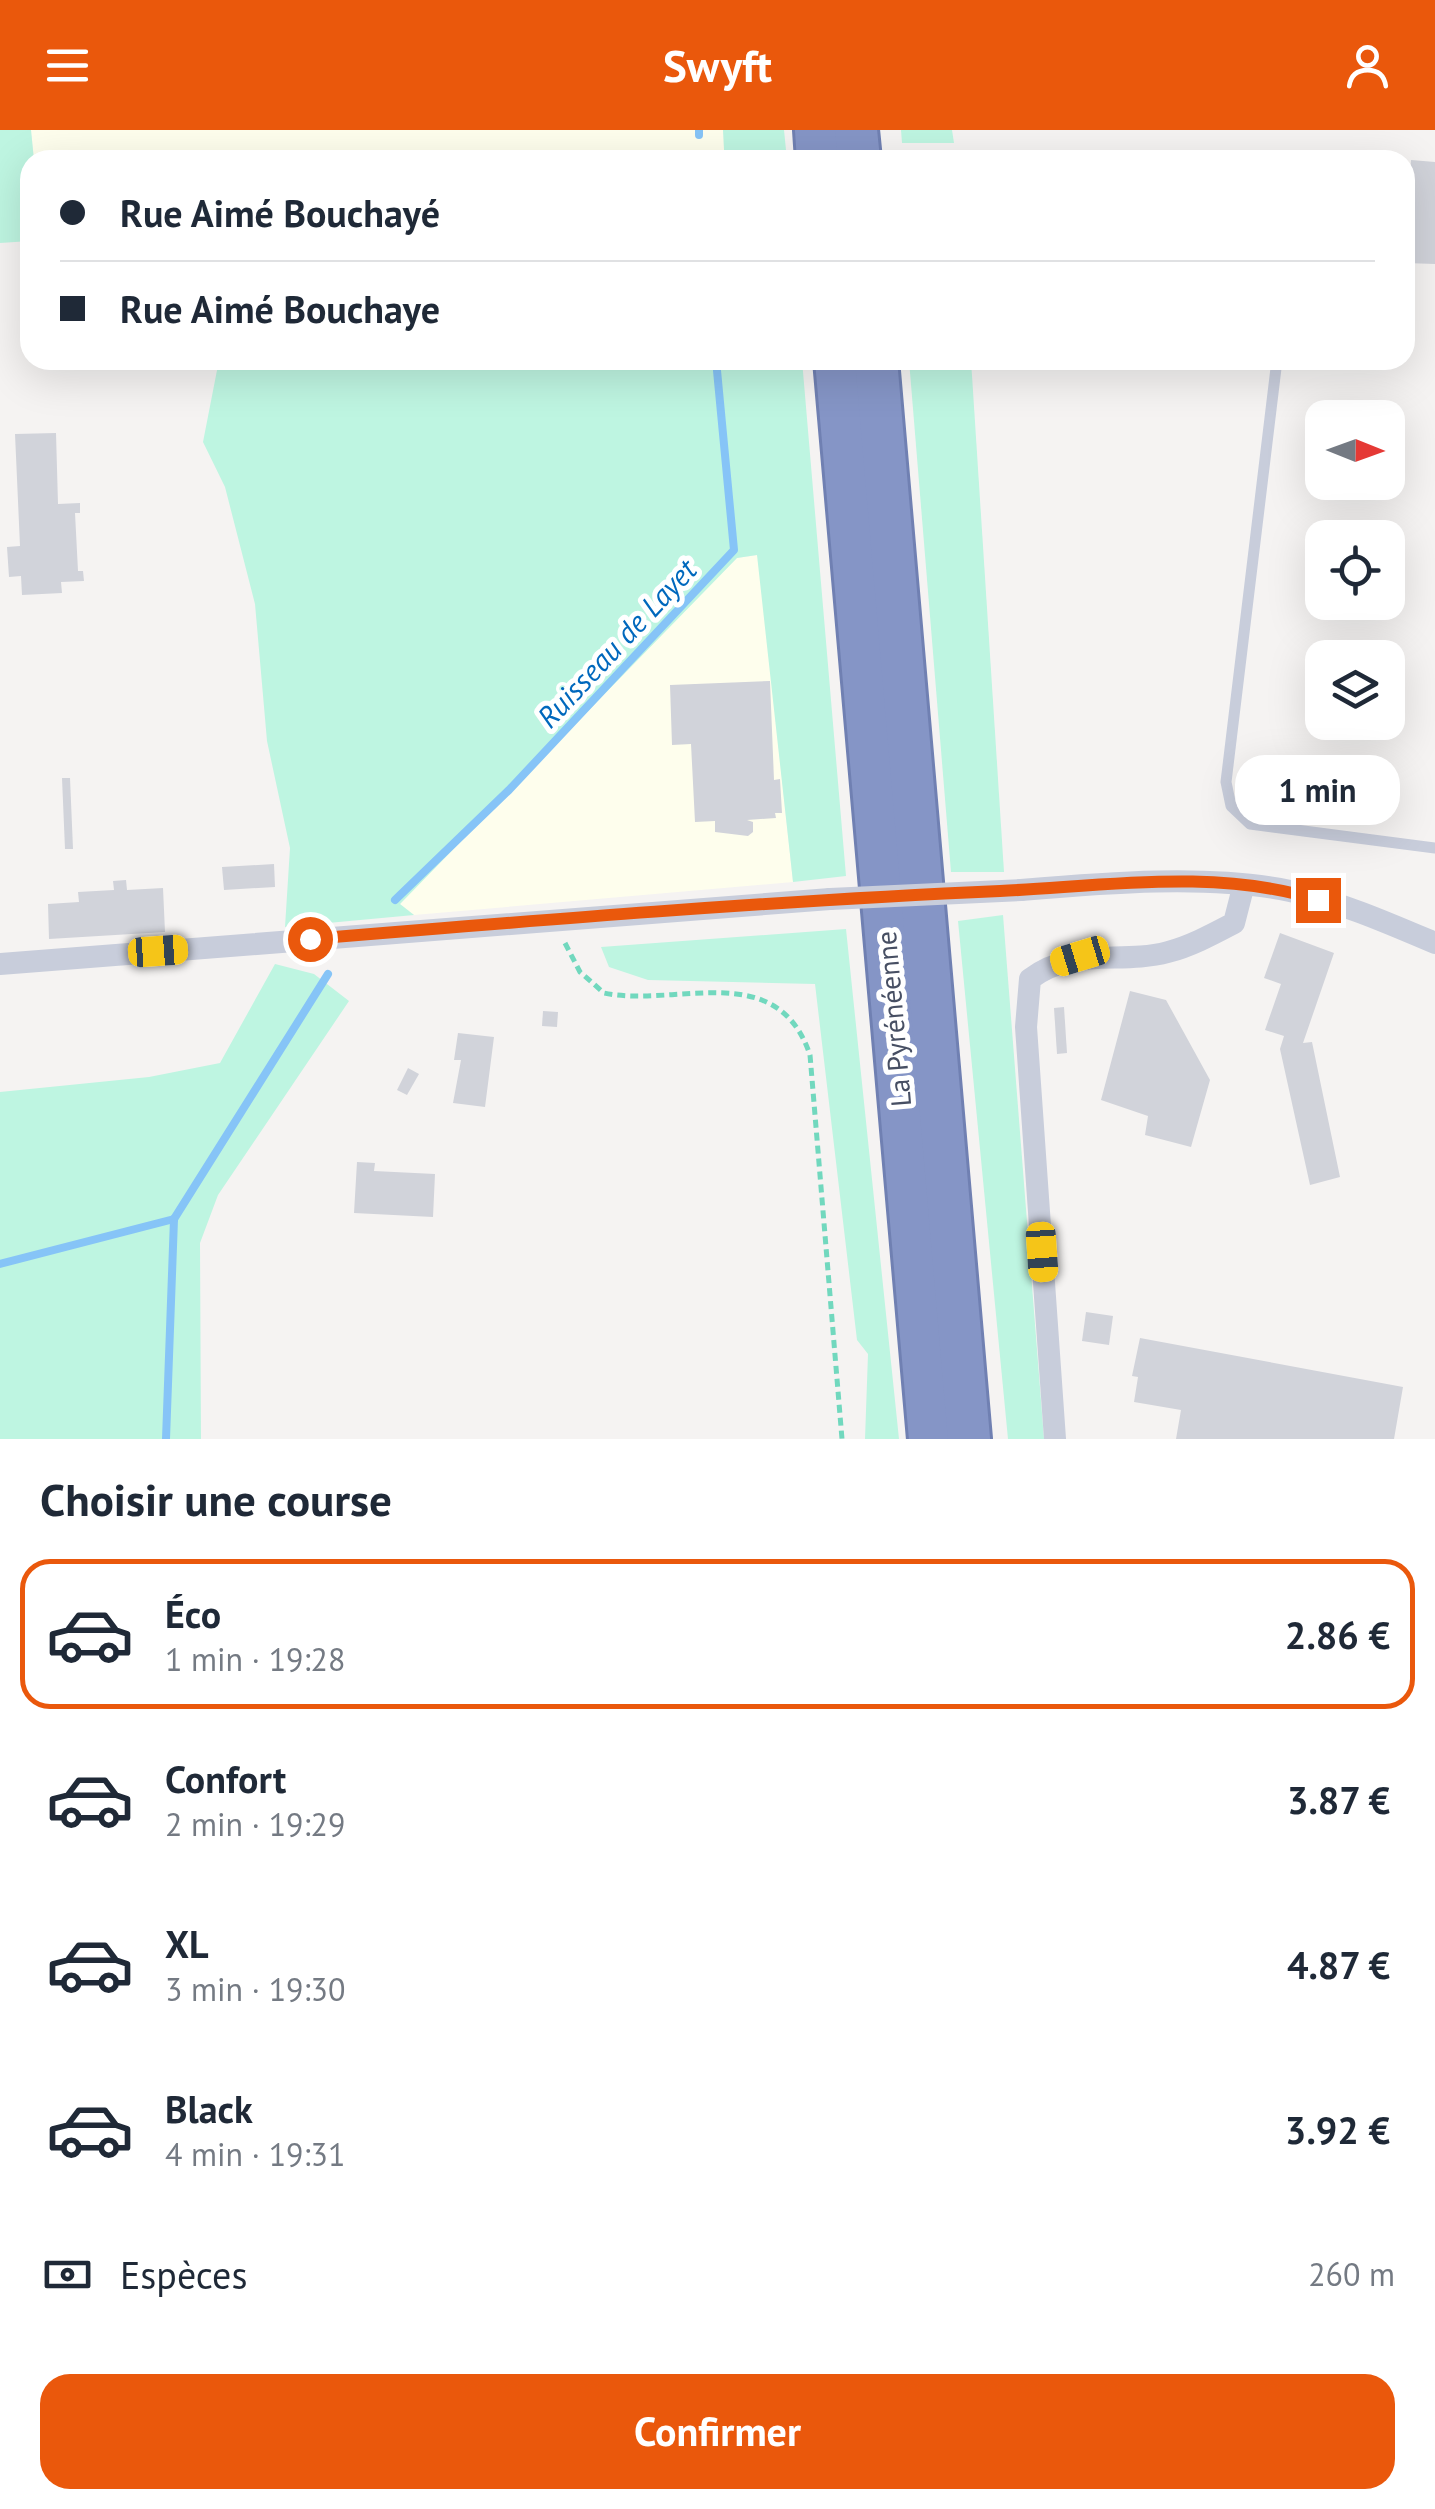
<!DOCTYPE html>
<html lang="fr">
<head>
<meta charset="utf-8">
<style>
  :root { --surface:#fff; --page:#f2f2f3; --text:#1f2937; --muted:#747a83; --line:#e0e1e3; --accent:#ea580c }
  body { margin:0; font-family:"PT Sans",sans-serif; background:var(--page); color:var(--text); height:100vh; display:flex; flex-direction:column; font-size:38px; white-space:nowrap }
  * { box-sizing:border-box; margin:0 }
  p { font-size:32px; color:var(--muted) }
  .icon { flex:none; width:55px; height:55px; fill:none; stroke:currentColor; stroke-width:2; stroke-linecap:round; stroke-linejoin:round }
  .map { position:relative; height:1309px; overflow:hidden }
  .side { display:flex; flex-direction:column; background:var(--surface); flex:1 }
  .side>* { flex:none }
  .top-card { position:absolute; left:20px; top:20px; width:1395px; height:220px; border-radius:30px; box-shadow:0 10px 40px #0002; display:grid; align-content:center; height:220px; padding:0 40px; background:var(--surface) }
  .needle { width:65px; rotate:91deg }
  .controls { position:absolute; left:1305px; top:270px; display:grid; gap:20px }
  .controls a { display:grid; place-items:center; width:100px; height:100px; border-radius:20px; background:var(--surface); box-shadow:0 10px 40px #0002; font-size:50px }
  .end { position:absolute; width:45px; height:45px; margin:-22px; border:12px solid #ea580c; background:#fff; box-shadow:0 0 0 5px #fff }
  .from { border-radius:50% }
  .bubble { position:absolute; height:70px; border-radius:30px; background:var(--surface); box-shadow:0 10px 40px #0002; font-size:32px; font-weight:600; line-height:70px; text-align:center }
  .car { position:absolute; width:30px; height:60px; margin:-30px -15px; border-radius:12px; box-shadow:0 0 8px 2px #0007; background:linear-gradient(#f5c518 24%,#345 0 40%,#f5c518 0 76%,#345 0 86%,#f5c518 0) }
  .top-card b { display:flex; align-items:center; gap:35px; height:95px; font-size:38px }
  .top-card b+b { border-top:2px solid var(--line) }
  .top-card i { width:25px; height:25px; background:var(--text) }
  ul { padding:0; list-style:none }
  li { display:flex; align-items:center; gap:30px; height:150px; margin:0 20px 15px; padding:0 20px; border:5px solid transparent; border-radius:30px }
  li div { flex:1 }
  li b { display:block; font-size:38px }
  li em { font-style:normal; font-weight:600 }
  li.selected { border-color:var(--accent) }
  li>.icon { width:90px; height:90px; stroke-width:1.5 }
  h2 { padding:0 40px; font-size:45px; line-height:120px }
  .pay { display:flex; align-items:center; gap:25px; height:110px; padding:0 40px; font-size:38px }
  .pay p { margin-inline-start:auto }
  .primary-button { display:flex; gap:20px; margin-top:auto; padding:20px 40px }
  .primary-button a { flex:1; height:115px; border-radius:30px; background:var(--accent); color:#fff; font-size:40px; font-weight:600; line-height:115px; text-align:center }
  header { display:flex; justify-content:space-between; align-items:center; height:130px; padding:0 40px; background:var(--accent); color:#fff; font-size:45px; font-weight:600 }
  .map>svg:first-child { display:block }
</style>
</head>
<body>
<header><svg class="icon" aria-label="menu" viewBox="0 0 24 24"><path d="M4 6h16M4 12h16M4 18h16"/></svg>Swyft<svg class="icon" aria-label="person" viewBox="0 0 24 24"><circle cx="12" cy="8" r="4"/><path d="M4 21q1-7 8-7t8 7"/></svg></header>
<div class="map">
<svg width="1435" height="1309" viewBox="0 0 1435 1309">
  <rect width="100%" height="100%" fill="#f5f3f2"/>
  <g fill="#fefeed">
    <polygon points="31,0 723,0 725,20 545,30 34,30"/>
    <polygon points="758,425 793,752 414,785 400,774 737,428"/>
  </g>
  <g fill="#bef5e1">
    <polygon points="0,0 31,0 34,30 30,30 30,111 0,113"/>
    <polygon points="723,0 784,0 786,20 725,20 724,30 545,30 724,20"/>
    <polygon points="901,0 952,0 954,13 902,13"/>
    <polygon points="219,230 802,230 846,746 793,752 757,425 737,428 400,774 414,785 285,797 290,718 267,611 255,474 225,357 203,312"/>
    <polygon points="909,230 971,230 1004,742 951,742"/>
    <polygon points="1003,785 1044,1309 1008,1309 958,791"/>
    <polygon points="846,799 899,1309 865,1309 868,1224 857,1210 815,854 648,850 609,837 601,817"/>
    <polygon points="275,834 314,844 349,871 218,1065 200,1113 201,1309 0,1309 0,962 149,947 220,933"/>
  </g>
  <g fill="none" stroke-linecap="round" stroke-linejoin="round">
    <g stroke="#86c4f7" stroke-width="8">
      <polyline points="699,0 699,5"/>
      <polyline points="395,770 509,660 734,420 716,230"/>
      <polyline points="174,1089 328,844"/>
      <polyline points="0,1134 174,1089"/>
      <polyline points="166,1309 174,1089"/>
    </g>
  </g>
  <g fill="#d1d3da">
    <polygon points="1411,30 1435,32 1435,134 1405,133"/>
    <polygon points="56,303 58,374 80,373 80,383 75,383 78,441 83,441 84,451 61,452 62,463 22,465 21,446 9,447 7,417 20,416 15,304"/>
    <polygon points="770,551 774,650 780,649 782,683 775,683 776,688 747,690 753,692 753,702 748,706 715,702 715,691 695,692 691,614 672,615 670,555"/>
    <polygon points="62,648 70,648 73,719 65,719"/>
    <polygon points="274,734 275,757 224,760 222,737"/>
    <polygon points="126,750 127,760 163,758 165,802 49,809 48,774 79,772 78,762 114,760 113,751"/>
    <polygon points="1280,803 1334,823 1303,913 1312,912 1340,1047 1310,1055 1280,919 1284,906 1265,900 1281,854 1264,848"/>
    <polygon points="1130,861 1166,870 1210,950 1191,1017 1145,1005 1148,986 1101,970"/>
    <polygon points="1064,877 1067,923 1057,924 1054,878"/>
    <polygon points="543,881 558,882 557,897 542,896"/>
    <polygon points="458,903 494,907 485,977 453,973 461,930 454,930"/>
    <polygon points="408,938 419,944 407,965 397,960"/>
    <polygon points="357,1032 375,1033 374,1041 435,1044 433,1087 354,1083"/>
    <polygon points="1086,1182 1113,1186 1109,1215 1082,1211"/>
    <polygon points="1140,1208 1403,1257 1394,1309 1176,1309 1181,1280 1134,1272 1138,1247 1132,1246"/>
  </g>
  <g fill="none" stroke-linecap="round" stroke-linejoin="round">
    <defs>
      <g id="motorway">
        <polyline points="816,0 818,30"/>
        <polyline points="856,0 859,30"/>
        <polyline points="836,230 930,1309"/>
        <polyline points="876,230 969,1309"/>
      </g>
    </defs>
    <use href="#motorway" stroke="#7080b2" stroke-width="48"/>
    <path stroke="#71d8be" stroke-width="5" stroke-dasharray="8 5" stroke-linecap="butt" d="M 565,813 L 580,842 L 604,863 C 677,878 777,827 810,925 L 842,1309"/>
    <polyline stroke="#c8cddb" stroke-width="11" points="1277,230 1226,652 1231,676 1250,694 1435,718"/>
    <g stroke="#c8cddb" stroke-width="22">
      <path d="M 1021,760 C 1103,753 1210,744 1290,761 C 1340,772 1388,793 1435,813"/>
      <polyline points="0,834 830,769"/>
      <path d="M 1055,1309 L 1026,897 L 1030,849 C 1074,816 1120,835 1168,822 C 1191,816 1213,804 1234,793 L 1243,758"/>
    </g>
    <use href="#motorway" stroke="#8595c6" stroke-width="42"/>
    <polyline stroke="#c8cddb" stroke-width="22" points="830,769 1021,760"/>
  </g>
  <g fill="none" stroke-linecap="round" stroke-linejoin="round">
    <path stroke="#ea580c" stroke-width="12" d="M 310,809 C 540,790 770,771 1000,761 C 1104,756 1217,738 1318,770"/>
  </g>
  <g text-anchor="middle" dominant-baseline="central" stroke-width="10" stroke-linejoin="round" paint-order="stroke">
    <g font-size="28" fill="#474f63" stroke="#fff">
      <text transform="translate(893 889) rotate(-95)">La Pyrénéenne</text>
    </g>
    <g font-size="30" font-style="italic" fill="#0068bd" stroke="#fff">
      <text transform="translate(616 513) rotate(-47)">Ruisseau de Layet</text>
    </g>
  </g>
</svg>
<div class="controls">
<a><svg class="needle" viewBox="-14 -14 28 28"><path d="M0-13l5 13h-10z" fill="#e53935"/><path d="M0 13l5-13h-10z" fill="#747a83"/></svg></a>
<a><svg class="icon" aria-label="locate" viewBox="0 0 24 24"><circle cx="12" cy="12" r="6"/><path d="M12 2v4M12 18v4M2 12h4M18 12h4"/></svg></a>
<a><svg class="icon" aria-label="layers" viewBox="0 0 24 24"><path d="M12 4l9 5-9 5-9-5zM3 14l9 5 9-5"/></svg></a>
</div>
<i class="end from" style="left:310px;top:809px"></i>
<i class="end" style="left:1318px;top:770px"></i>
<div class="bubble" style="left:1235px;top:625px;width:165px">1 min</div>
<i class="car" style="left:158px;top:821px;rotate:86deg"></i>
<i class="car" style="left:1080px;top:826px;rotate:253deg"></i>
<i class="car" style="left:1042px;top:1122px;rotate:176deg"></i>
<div class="top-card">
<b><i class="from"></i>Rue Aimé Bouchayé</b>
<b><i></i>Rue Aimé Bouchaye</b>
</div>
</div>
<section class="side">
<h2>Choisir une course</h2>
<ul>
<li class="selected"><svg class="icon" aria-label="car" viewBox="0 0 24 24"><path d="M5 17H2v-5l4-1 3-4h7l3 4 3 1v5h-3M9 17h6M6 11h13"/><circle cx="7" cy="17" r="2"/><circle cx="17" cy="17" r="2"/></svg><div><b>Éco</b><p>1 min · 19:28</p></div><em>2.86 €</em></li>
<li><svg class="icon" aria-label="car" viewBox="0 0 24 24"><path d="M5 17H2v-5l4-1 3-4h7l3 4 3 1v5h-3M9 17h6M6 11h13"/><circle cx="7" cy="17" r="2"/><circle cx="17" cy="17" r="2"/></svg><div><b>Confort</b><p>2 min · 19:29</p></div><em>3.87 €</em></li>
<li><svg class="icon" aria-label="car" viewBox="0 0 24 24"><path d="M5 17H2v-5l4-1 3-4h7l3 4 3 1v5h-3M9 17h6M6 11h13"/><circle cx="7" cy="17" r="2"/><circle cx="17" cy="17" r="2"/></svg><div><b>XL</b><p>3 min · 19:30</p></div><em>4.87 €</em></li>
<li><svg class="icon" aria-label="car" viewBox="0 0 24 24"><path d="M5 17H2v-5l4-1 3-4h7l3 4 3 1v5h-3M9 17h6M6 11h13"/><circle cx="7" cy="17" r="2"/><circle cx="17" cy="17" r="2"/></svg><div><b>Black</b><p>4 min · 19:31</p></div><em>3.92 €</em></li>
</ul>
<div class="pay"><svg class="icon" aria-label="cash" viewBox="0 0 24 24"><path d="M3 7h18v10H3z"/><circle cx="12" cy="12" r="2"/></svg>Espèces<p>260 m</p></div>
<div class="primary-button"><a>Confirmer</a></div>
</section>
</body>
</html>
